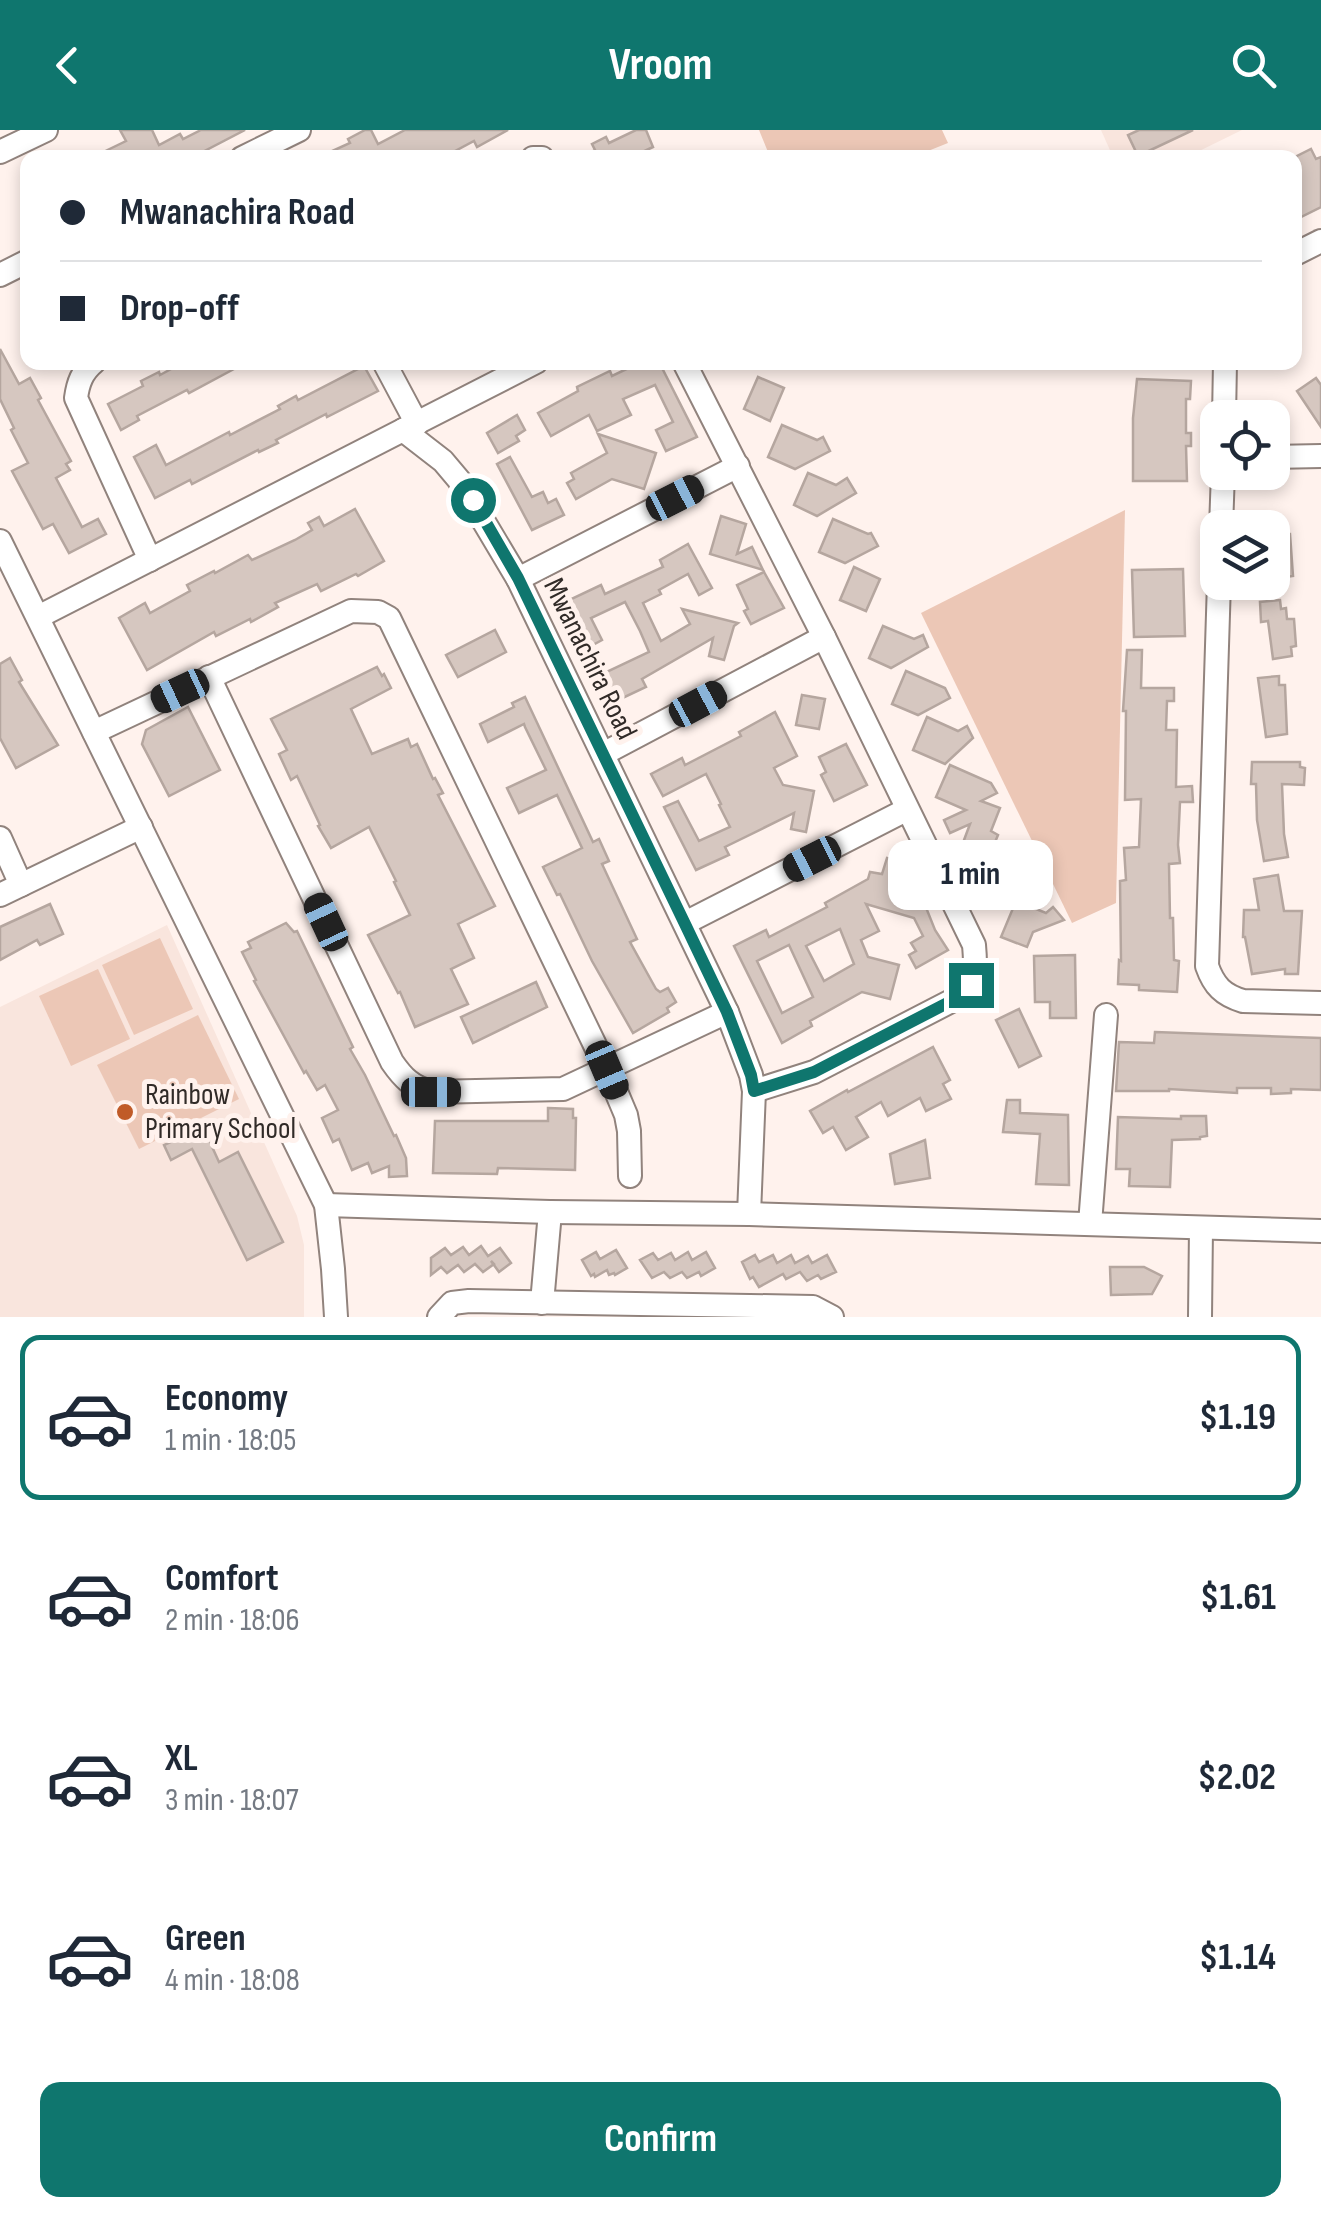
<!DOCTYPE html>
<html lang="en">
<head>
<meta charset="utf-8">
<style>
  :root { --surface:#fff; --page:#f6f6f7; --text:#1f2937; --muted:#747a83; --line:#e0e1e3; --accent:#0f766e }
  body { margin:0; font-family:"Sofia Sans Condensed",sans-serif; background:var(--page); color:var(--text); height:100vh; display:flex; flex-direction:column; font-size:38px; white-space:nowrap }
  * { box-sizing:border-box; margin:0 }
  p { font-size:32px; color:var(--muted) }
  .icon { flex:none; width:55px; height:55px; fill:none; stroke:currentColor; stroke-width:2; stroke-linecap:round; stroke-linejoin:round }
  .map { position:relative; height:1187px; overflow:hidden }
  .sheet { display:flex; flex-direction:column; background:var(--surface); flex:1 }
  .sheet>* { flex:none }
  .top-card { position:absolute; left:20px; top:20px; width:1282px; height:220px; border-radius:20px; box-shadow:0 5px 15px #0003; display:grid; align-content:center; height:220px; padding:0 40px; background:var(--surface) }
  .fabs { position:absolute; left:1200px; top:270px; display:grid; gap:20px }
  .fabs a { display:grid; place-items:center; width:90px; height:90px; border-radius:20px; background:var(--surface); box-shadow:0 5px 15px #0003; font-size:50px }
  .end { position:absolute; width:45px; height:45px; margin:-22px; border:12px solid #0f766e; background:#fff; box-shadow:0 0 0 5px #fff }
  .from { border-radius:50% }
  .bubble { position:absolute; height:70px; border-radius:20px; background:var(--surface); box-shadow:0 5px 15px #0003; font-size:32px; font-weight:700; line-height:70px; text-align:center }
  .car { position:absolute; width:30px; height:60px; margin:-30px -15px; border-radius:12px; box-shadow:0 0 8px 2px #0007; background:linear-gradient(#222 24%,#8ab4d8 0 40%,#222 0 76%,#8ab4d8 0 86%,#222 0) }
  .top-card b { display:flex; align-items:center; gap:35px; height:95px; font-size:38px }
  .top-card b+b { border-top:2px solid var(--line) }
  .top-card i { width:25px; height:25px; background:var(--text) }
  ul { padding:18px 0 0; list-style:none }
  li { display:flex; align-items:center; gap:30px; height:165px; margin:0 20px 15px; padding:0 20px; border:5px solid transparent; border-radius:20px }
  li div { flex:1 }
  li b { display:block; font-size:38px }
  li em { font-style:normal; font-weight:700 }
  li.on { border-color:var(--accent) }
  li>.icon { width:90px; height:90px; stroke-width:1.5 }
  .cta { display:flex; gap:20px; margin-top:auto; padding:20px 40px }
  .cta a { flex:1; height:115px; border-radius:20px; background:var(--accent); color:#fff; font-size:40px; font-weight:700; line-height:115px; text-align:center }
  header { display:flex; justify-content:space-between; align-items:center; height:130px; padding:0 40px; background:var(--accent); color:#fff; font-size:45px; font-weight:700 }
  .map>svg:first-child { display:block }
</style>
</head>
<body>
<header><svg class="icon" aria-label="back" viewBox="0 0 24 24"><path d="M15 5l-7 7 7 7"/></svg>Vroom<svg class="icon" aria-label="search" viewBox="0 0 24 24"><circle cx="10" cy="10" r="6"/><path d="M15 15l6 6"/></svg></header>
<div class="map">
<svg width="1321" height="1187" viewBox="0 0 1321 1187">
  <rect width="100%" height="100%" fill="#fff2ed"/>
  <g fill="#f9e5dd">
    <polygon points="1101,0 1242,0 1185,28 1113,27"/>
    <polygon points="167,795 297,1086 304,1115 304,1187 0,1187 0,877"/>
  </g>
  <g fill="#ecc7b6">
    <polygon points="759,0 942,0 948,13 913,27 770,27"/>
    <polygon points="1125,380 1116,773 1072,793 921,483"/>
    <polygon points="160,808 193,879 134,905 102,835"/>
    <polygon points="98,839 130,909 71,936 39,866"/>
    <polygon points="198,885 239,969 139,1019 97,935"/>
  </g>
  <g fill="#d6c7c0" stroke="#b5a69f" stroke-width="2.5" fill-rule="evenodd">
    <polygon points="120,0 152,0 159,15 180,4 183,9 201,0 245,0 191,28 91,28 126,11"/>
    <polygon points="365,0 371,0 378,14 405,0 508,0 477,17 474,11 442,28 317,28 350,13 348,9"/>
    <polygon points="636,0 646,0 653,17 638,24 640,28 579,28 595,20 592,14 606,7 609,13"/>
    <polygon points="1139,0 1193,0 1138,26 1128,5"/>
    <polygon points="1311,19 1316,29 1321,27 1321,77 1295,90 1295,27"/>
    <polygon points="0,219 19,254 30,248 41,268 38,270 71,331 66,334 70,340 56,348 82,397 98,389 106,404 69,423 53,394 43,399 12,341 28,333 11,300 14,298 0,269"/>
    <polygon points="184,232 247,232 189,263 187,260 137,286 139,290 121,300 108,274 143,256 141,251 159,242 160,245"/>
    <polygon points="641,232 659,232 697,307 666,321 656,300 673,292 655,255 623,269 631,285 597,301 589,285 551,306 538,283 578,261 577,257 610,241 612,246"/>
    <polygon points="364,236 378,261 327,287 326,284 276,310 278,313 259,322 258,320 192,354 190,350 155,368 134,327 156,315 166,335 229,302 230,305 280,279 278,276 296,266 298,270"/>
    <polygon points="758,247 784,258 770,291 744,279"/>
    <polygon points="1316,248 1321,255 1321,297 1297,261"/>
    <polygon points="1137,249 1191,251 1190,269 1186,269 1186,303 1191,303 1191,316 1186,316 1187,351 1133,351 1133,288"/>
    <polygon points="517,285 525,300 516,306 519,311 498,323 487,303"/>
    <polygon points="782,295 817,310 823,307 830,321 795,339 768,327"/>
    <polygon points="598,304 656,323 644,359 612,349 576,369 567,353 574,349 571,343 607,323"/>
    <polygon points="510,327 532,367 543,362 548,373 556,369 564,385 532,400 497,334"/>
    <polygon points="808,343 836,355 847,348 856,363 817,386 794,375"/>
    <polygon points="355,379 384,431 358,446 356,444 321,461 317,454 275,473 278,477 251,492 250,489 216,506 214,502 147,540 119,488 145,473 150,483 190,461 187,455 214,441 215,443 248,425 252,430 295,410 312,400 308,393 319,387 324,396"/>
    <polygon points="721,386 746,394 737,424 752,417 763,440 710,424"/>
    <polygon points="833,389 868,404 871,403 878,416 845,433 819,422"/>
    <polygon points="1290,404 1293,446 1272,449 1272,405"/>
    <polygon points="688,414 712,458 699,465 688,444 659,460 661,464 643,473 661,511 690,494 682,479 738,493 734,496 724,530 709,526 713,508 642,549 646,557 614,572 600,545 649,522 640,501 625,472 591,488 602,510 589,517 567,471 601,455 605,464 663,437 660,430"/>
    <polygon points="854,437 880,449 866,481 840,470"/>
    <polygon points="1183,439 1185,506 1134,507 1132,440"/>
    <polygon points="764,442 784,478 751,494 744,481 748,479 737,455"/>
    <polygon points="1280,470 1281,479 1286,478 1287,489 1294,489 1296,516 1291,517 1292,526 1273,529 1268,491 1261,492 1260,472"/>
    <polygon points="883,496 914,509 923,505 928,517 891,538 869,528"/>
    <polygon points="495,500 506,522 458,547 446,525"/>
    <polygon points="1127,520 1142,520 1141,558 1174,558 1174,571 1167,571 1166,600 1177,600 1176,657 1192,656 1193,672 1180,672 1178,715 1180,733 1169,734 1170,788 1173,788 1174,830 1179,831 1177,862 1139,860 1139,855 1118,854 1119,830 1121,831 1120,751 1126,750 1124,718 1139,717 1141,669 1125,670 1126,581 1123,581"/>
    <polygon points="10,528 22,550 19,552 58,615 16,638 0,608 0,534"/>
    <polygon points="377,537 382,546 384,544 391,558 351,579 372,624 408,609 411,617 417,614 433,649 435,648 443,663 438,665 495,776 458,794 474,828 451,839 468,874 415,897 400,862 398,863 368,805 410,785 394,752 396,751 369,697 331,718 318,696 320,695 297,646 291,650 279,624 287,620 271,589"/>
    <polygon points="906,541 945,558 950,568 918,585 892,574"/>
    <polygon points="1279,546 1279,555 1285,555 1287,604 1266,607 1258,548"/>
    <polygon points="802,565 825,569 819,599 796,595"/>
    <polygon points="525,567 593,712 599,709 609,731 602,734 637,809 630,812 656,859 660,862 668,858 676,872 667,878 669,882 633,903 592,831 560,764 557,765 543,737 582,718 557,665 519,683 507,658 546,640 525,597 524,594 488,612 480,594 514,577 512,573"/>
    <polygon points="188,577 220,640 169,666 142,614 146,600"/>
    <polygon points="775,582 797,626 774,638 783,655 814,661 806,702 791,699 794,683 725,717 729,725 696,740 664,677 678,671 699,711 730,697 719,675 721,674 706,644 663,666 651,644 682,628 685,635 741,606 739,602"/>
    <polygon points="927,587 958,601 967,596 973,608 945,634 913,620"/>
    <polygon points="846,614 867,655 834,671 821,645 826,642 819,627"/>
    <polygon points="1252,632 1300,632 1300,637 1305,638 1304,655 1282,654 1284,704 1288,727 1264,731 1257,690 1256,654 1251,654"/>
    <polygon points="950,635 991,653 997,663 981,671 1000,678 991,701 998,705 988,729 961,718 970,694 950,703 944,690 966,680 936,667"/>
    <polygon points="993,726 1025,740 1033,736 1040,750 1003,769 979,759"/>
    <path d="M 887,728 L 902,732 L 900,737 L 911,740 L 903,769 L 919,760 L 935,800 L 948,820 L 916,838 L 909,825 L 916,821 L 911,813 L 923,806 L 914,788 L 866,774 L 879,801 L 861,810 L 868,827 L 899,835 L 890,869 L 862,862 L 810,891 L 812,896 L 782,913 L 734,816 L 766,800 L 769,807 L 827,777 L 825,773 L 868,749 L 870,742 L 882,744 ZM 840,799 L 854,834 L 824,851 L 806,816 ZM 789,815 L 813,867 L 782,883 L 757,831 Z"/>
    <polygon points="1278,745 1284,781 1302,781 1298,844 1285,844 1285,839 1252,844 1245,807 1243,807 1244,780 1259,780 1254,749"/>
    <polygon points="1016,771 1046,783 1053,777 1064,790 1033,802 1027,817 1001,807"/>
    <polygon points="50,774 63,804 40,815 37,810 0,830 0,797"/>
    <polygon points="286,793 294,802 297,801 353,917 350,919 365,945 394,1006 396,1005 406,1028 407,1046 389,1047 389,1036 372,1043 368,1033 352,1040 339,1009 333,1012 322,988 338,980 325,955 317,960 306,941 304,943 254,851 256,850 242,822 251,818 248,812"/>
    <polygon points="1075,825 1076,888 1050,888 1050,872 1035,872 1034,826"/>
    <polygon points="536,852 547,877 473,913 461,887"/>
    <polygon points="1019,879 1041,926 1019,937 996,890"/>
    <polygon points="1155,902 1321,908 1321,960 1291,959 1291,963 1271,964 1271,958 1237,958 1237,963 1169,959 1169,961 1116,961 1119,912 1154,913"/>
    <polygon points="933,917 950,950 943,954 951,969 926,981 920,968 888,986 881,972 856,987 868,1007 846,1020 833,997 823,1003 810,981 847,960 848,962"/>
    <polygon points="1007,970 1020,970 1020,983 1068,985 1069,1055 1036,1054 1040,1004 1003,1002"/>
    <polygon points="548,978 573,979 573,988 576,988 575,1040 498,1038 497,1044 433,1043 435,991 548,991"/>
    <polygon points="1181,986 1206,986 1207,1006 1200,1007 1200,1009 1172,1010 1170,1057 1129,1056 1130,1039 1116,1039 1118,987 1181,989"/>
    <polygon points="203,997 219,1032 238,1022 283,1112 247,1130 192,1019 171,1030 164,1015"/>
    <polygon points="925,1010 930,1048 895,1054 890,1024"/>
    <polygon points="481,1116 488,1126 500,1118 511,1133 499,1142 491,1131 494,1134 483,1142 475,1134 464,1142 458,1135 447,1143 441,1137 431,1145 431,1128 445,1118 451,1125 463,1117 469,1125"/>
    <polygon points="616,1120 627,1138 615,1145 614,1143 609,1145 607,1140 595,1147 594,1144 591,1146 582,1130 596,1122 600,1129"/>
    <polygon points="688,1122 692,1130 706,1122 715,1138 701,1146 699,1142 687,1148 682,1142 670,1148 664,1142 652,1148 640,1130 653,1123 658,1130 671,1123 675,1130"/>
    <polygon points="755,1125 759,1132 773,1125 777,1133 791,1125 795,1133 808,1126 812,1133 827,1125 836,1142 821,1149 818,1145 807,1151 800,1142 786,1149 783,1144 759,1157 753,1147 750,1149 742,1132"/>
    <polygon points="1110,1137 1144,1137 1162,1146 1152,1164 1111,1165"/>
  </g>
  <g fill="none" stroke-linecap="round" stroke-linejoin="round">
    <defs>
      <g id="minor">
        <polyline points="0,22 46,0"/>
        <polyline points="242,28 299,0"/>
        <polyline points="533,28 542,28"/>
        <polyline points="1295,124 1321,111"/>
        <polyline points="0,145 28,131"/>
        <path d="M 94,232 C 82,242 78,253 76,268 L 150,430"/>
        <polyline points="384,232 417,294"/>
        <path d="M 684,232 L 824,507 L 974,815 C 976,837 977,849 961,866 L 814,942 L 754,961"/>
        <polyline points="1224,288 1225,232"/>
        <polyline points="403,300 536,232"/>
        <polyline points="1272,327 1321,326"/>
        <polyline points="1221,398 1223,342"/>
        <polyline points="0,411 326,1075 333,1139 336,1187"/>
        <polyline points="518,449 738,336"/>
        <path d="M 1219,452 L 1207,836 C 1214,856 1223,865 1243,871 L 1321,873"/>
        <polyline points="38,487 403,300 443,331 459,350 518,449 727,882 751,945 754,961 749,1084"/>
        <path d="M 209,547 L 392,932 C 403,948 412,957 431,962 L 563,959 L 727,882"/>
        <polyline points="94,602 351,481 378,482 389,488 607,940 626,985 629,1001 630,1046"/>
        <polyline points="603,624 824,507"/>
        <polyline points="0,708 21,755"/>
        <polyline points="0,765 141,697"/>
        <polyline points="685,793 906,680"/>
        <polyline points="326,1075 550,1082 749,1084 1321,1101"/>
        <polyline points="1090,1094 1106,885"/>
        <polyline points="542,1173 550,1082"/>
        <polyline points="439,1187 452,1173 469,1171 813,1177 832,1187"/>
        <polyline points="1200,1187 1201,1098"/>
      </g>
    </defs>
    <use href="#minor" stroke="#91837d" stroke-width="26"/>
    <use href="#minor" stroke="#fff" stroke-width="22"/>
  </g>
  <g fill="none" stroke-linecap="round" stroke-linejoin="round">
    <polyline stroke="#0f766e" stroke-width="12" points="473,370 518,448 685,794 727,882 751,945 754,961 814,942 961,866 971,855"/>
  </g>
  <circle fill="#c05b28" stroke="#fff2ed" stroke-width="4" cx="125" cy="982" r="10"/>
  <g text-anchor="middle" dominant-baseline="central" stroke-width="10" stroke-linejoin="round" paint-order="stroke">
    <g font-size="30" fill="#312b28" stroke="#fff2ed">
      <text transform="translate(590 529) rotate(64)">Mwanachira Road</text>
    </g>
    <g font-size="30" fill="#312b28" stroke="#fff2ed" text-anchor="start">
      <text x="145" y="965">Rainbow<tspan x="145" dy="34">Primary School</tspan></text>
    </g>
  </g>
</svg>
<div class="fabs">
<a><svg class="icon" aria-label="locate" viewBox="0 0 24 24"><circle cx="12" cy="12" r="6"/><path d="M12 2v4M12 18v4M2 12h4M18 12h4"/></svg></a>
<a><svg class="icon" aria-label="layers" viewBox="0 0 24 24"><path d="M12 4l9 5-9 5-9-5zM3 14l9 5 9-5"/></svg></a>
</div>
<i class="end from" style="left:473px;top:370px"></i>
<i class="end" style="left:971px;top:855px"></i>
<div class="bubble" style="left:888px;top:710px;width:165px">1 min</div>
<i class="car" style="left:675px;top:368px;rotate:63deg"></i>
<i class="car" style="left:180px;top:561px;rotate:245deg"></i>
<i class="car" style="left:698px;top:574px;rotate:62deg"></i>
<i class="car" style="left:812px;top:729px;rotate:243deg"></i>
<i class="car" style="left:326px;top:792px;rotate:335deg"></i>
<i class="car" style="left:607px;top:940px;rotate:157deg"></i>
<i class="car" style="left:431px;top:962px;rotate:90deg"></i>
<div class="top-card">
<b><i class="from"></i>Mwanachira Road</b>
<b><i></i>Drop-off</b>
</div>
</div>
<section class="sheet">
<ul>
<li class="on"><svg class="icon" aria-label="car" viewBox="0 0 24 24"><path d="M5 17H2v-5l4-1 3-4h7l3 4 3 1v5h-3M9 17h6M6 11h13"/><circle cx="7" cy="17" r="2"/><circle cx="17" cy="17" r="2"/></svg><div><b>Economy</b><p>1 min · 18:05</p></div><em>$1.19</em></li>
<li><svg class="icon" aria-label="car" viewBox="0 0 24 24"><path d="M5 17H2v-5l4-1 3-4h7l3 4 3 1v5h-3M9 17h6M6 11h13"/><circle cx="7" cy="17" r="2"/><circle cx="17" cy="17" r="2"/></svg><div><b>Comfort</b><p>2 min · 18:06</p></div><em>$1.61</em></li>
<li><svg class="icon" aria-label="car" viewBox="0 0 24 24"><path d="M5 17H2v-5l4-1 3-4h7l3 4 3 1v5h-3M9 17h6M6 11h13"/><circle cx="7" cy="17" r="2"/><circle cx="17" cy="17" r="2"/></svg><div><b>XL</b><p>3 min · 18:07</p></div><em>$2.02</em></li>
<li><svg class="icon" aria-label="car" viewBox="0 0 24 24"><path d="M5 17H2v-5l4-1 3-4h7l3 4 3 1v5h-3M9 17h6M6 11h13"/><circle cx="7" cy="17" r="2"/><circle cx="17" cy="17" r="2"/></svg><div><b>Green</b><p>4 min · 18:08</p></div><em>$1.14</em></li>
</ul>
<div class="cta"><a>Confirm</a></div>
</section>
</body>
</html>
